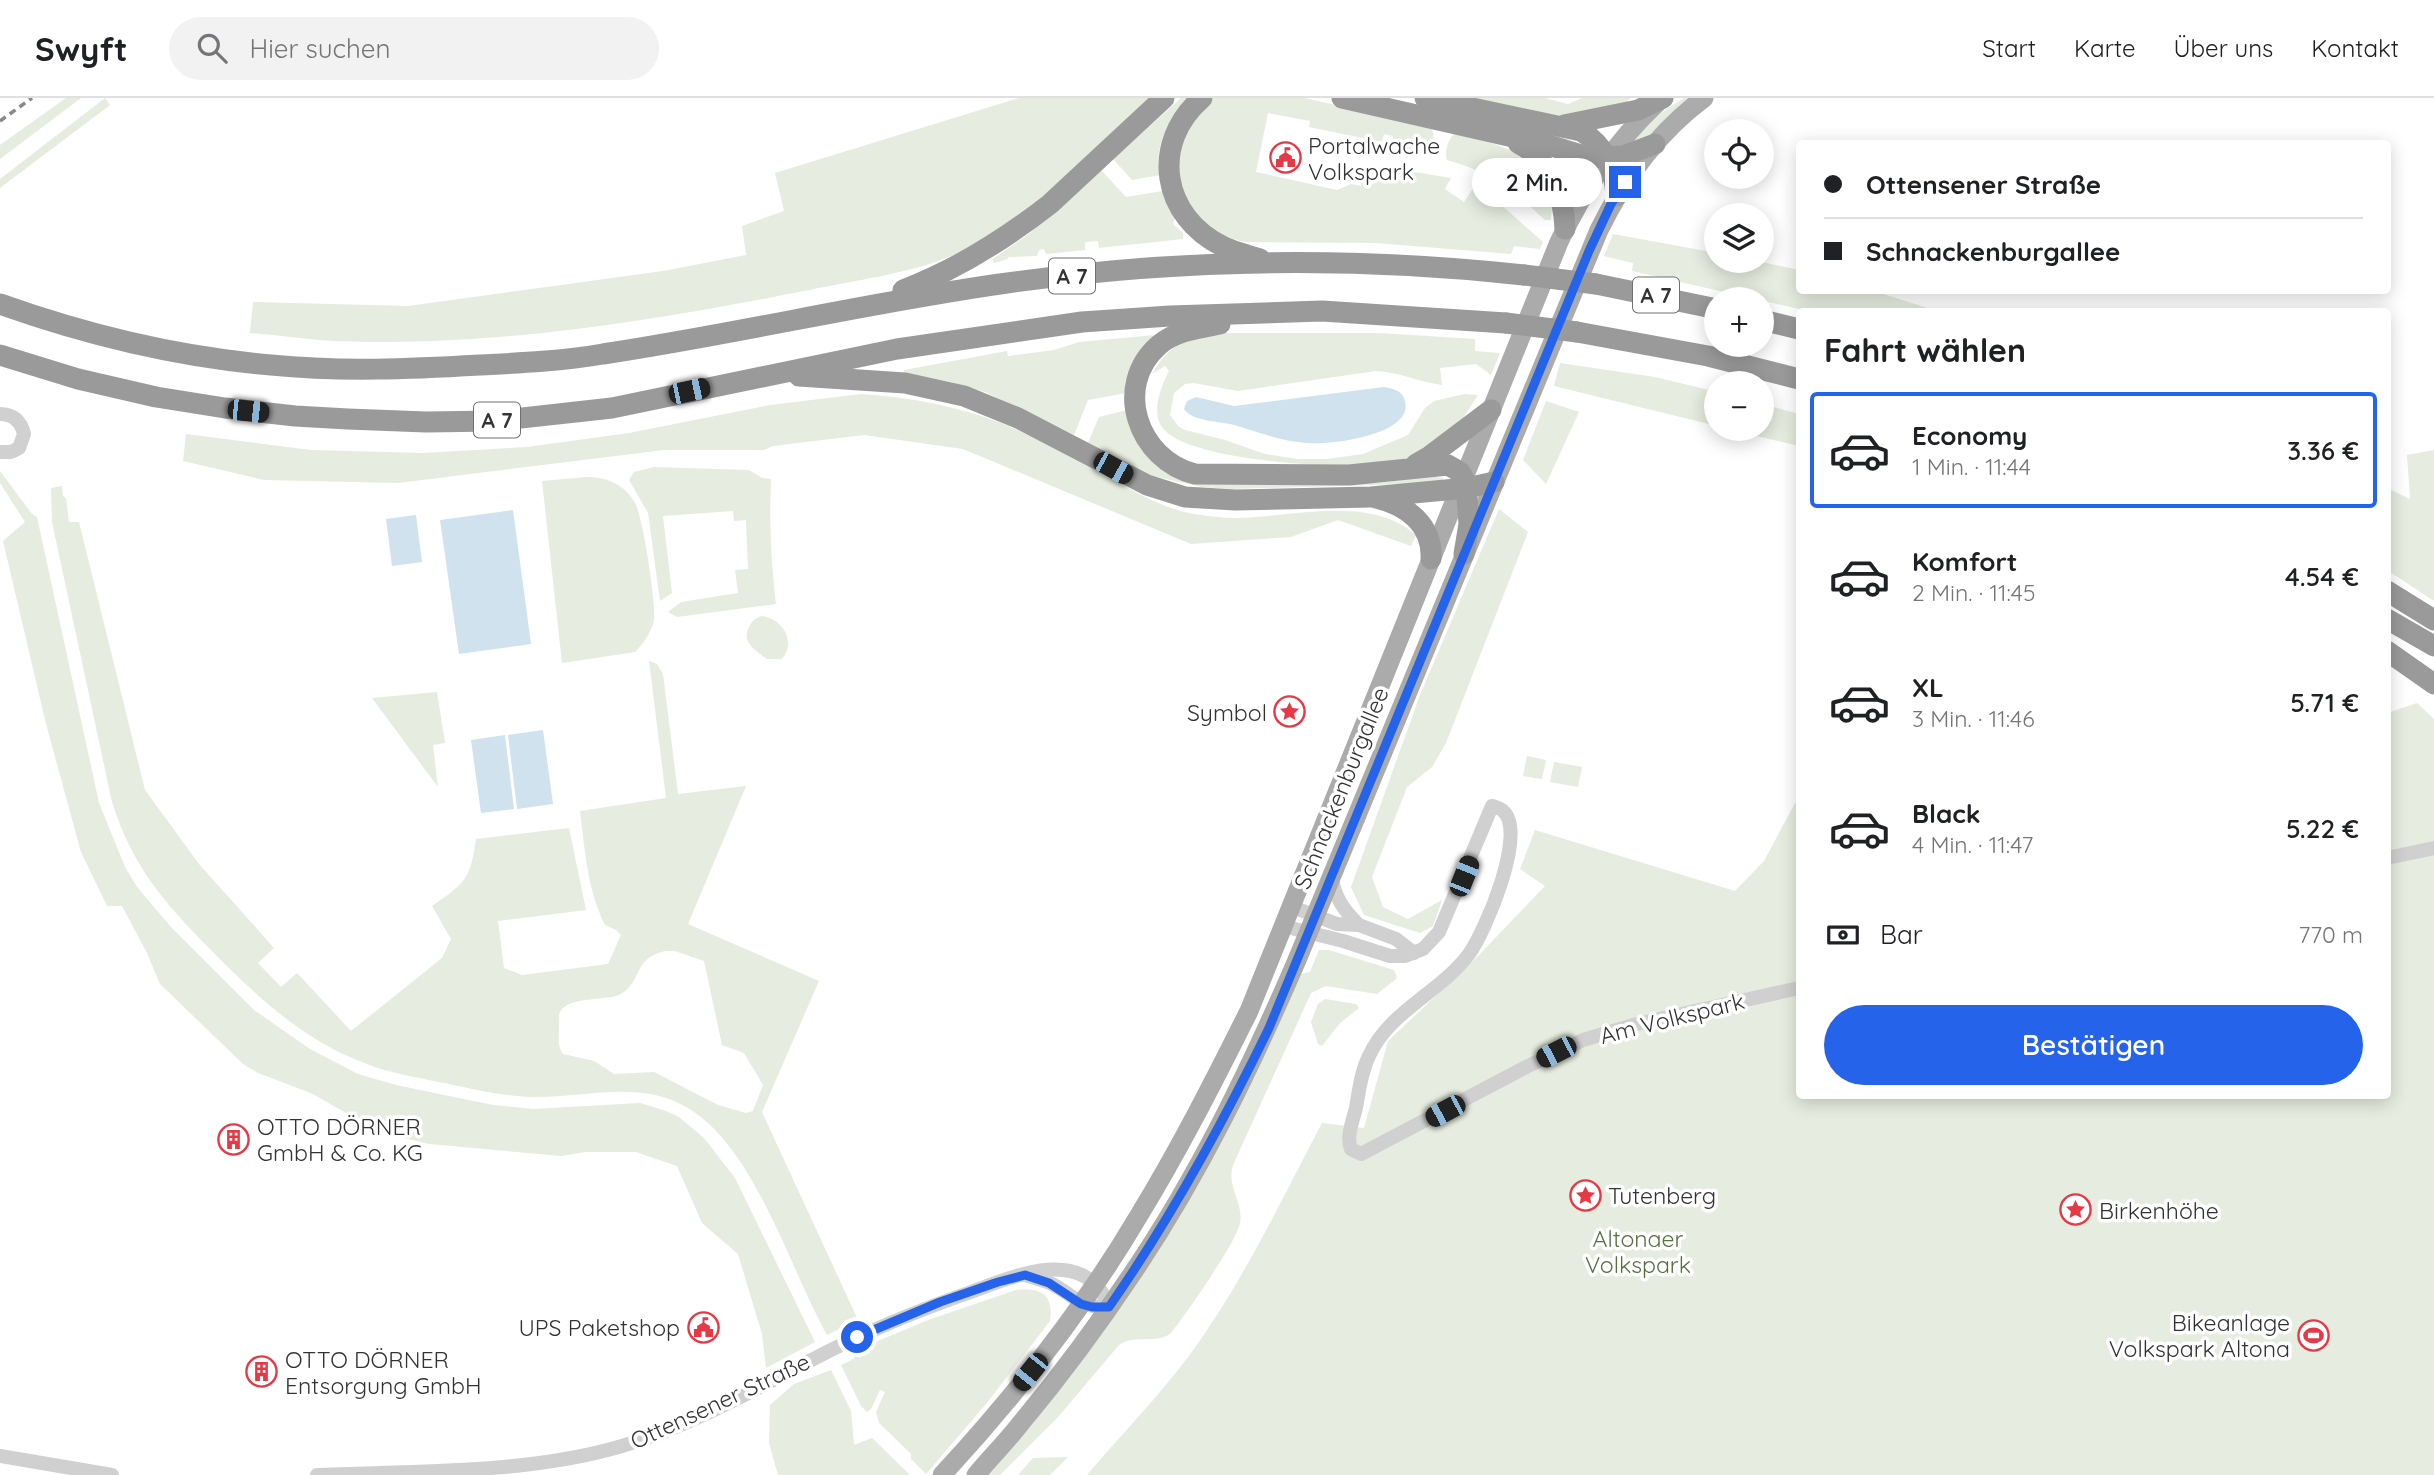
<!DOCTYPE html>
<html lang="de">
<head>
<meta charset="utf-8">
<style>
  :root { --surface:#fff; --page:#f2f2f2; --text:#202124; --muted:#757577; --line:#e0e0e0; --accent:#2563eb }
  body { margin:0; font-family:Quicksand,sans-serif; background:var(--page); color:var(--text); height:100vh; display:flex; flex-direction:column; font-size:26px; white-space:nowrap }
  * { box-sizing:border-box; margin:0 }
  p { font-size:23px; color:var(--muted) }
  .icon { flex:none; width:38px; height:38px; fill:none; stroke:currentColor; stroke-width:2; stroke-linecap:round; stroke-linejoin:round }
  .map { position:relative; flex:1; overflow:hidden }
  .drawer { position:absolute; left:1796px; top:210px; width:595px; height:791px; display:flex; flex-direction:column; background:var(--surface); border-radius:7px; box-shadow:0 4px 18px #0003 }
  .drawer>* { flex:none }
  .top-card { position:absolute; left:1796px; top:42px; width:595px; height:154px; border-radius:7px; box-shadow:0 4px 18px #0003; display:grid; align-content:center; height:154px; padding:0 28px; background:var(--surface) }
  .tools { position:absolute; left:1704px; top:21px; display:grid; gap:14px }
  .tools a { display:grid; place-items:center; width:70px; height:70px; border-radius:50%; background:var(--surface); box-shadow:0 4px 18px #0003; font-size:35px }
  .end { position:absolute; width:32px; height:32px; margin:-16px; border:9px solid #2563eb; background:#fff; box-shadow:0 0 0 4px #fff }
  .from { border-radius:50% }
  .bubble { position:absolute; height:49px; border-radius:24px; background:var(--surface); box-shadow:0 4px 18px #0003; font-size:23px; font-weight:600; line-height:49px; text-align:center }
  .car { position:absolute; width:21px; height:42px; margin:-21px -10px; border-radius:9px; box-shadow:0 0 5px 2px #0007; background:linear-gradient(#222 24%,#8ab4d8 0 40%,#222 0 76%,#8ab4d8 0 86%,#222 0) }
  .top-card b { display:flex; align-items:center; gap:24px; height:66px; font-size:26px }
  .top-card b+b { border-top:2px solid var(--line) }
  .top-card i { width:18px; height:18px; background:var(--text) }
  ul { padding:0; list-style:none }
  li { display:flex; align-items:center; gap:21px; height:116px; margin:0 14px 10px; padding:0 14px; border:4px solid transparent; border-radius:7px }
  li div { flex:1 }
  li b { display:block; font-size:26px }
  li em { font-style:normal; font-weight:600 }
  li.current { border-color:var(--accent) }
  li>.icon { width:63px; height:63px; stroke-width:1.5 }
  h2 { padding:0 28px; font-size:32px; line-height:84px }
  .pay { display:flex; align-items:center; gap:18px; height:77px; padding:0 28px; font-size:26px }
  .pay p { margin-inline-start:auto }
  .primary-button { display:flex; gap:14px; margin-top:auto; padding:14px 28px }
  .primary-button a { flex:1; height:80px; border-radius:42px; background:var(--accent); color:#fff; font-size:28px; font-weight:600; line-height:80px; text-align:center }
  header { display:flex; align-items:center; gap:42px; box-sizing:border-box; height:98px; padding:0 35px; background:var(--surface); border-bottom:2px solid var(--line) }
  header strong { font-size:33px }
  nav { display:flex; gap:38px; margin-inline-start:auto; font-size:24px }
  .search { width:490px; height:63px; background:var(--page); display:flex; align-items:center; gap:18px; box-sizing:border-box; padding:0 24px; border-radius:38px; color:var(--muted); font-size:26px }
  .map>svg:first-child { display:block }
</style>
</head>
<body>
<header>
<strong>Swyft</strong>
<div class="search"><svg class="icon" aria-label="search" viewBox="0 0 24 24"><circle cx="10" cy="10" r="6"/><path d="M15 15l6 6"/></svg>Hier suchen</div>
<nav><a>Start</a><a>Karte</a><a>Über uns</a><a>Kontakt</a></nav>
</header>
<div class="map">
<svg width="2434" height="1377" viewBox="0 0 2434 1377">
  <rect width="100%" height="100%" fill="#fff"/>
  <g fill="#e6ecdf" fill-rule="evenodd">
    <polygon points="66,0 81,0 0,61 0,47"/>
    <polygon points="105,0 110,7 0,90 0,81"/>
    <path d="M 1019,0 L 1152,0 C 1090,57 1029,120 953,157 C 914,175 851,183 809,192 C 653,223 478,252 319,242 C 296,240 273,237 250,235 L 253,204 L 408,208 L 663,173 L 746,157 L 742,128 L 784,113 L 775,75 Z"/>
    <path d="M 1181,0 L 1187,0 C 1170,19 1152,51 1161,77 L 1132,82 L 1113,61 Z"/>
    <path d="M 1214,0 L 1305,0 L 1431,29 C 1434,36 1434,39 1432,46 C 1426,66 1403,55 1392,46 L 1393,38 L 1384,36 L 1382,44 L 1309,29 L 1310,23 L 1268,15 L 1256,74 L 1337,92 L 1351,86 L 1361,88 L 1363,73 L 1404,81 L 1415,74 L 1451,80 L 1445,91 L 1464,104 L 1474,89 L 1498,104 L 1543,144 L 1540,151 L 1514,148 L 1511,156 L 1376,145 L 1247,144 C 1203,139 1173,100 1178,57 C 1179,52 1178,45 1180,41 C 1185,29 1204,7 1214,0 Z"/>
    <polygon points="1470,0 1545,0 1568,6 1582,0 1631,0 1624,6 1567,18 1536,15"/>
    <path d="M 1684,0 L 1690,0 L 1658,31 L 1629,51 C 1641,28 1662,13 1684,0 Z"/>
    <path d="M 1454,36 C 1489,44 1533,51 1546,90 C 1548,94 1551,101 1552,106 C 1552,111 1551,117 1551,122 L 1545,122 C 1511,91 1493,75 1447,62 C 1444,55 1448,41 1454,36 Z"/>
    <polygon points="1101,72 1126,99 1163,93 1175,120 1173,126 1183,135 1183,141 1099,150 1098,143 1085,144 1085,152 1046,156 1044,151 1039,152 1037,158 1008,159 1008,161 994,165 993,161 1030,135"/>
    <polygon points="1613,136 1717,155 1717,163 1757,163 1799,172 1799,192 1874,193 1937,213 1808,213 1632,173 1633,165 1604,158"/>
    <path d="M 1224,235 L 1379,235 L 1475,241 L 1475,253 L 1500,255 L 1491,277 L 1476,266 L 1440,270 L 1442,287 C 1419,284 1399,274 1376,273 L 1238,293 L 1194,285 L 1185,286 L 1174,295 L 1170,317 L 1179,329 L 1185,332 L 1225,342 L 1265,356 L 1297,361 L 1327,361 L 1363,356 L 1408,337 L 1425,310 L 1434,303 L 1465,296 L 1478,297 L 1464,319 L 1465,325 C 1439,341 1411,364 1380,367 C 1339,371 1184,363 1162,329 C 1151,314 1161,288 1169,273 L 1165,268 L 1152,276 C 1173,241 1186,242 1224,235 Z"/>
    <polygon points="1166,236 1126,295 1088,302 1074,337 985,294 951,284 904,275 904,272 1007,253 1008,258 1054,252 1079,244"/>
    <polygon points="1560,265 1655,279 1717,294 1717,328 1554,288"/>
    <path d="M 861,296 C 909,299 957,308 1001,325 C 1029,336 1056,351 1083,365 C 1119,383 1153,409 1194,416 C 1207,418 1222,420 1236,420 C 1292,419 1370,396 1416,437 L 1411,448 L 1338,422 L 1291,439 L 1191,446 L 963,351 L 864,337 L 773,348 L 764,352 L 664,352 L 398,385 L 264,382 L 183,363 L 186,336 L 311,352 L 423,355 L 527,349 L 629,335 L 770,307 Z"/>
    <polygon points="1546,303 1579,314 1546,386 1523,362"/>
    <polygon points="1762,306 1799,316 1799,348 1727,331 1762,331"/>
    <polygon points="1127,312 1131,329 1208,386 1271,387 1378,385 1430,378 1443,380 1442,385 1231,391 1202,389 1143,376 1087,347 1099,319"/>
    <polygon points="2434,352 2434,503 2387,472 2387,390 2410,401 2407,357"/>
    <path d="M 654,369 L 749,372 L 762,380 L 771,381 C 769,424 771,463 776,506 L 677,519 L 668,514 L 681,504 L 738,495 L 735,472 L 748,471 L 746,422 L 734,423 L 733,413 L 663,418 L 672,495 L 660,503 L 648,415 L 629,382 L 634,374 Z"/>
    <polygon points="0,373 32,416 37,419 99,705 125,769 137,789 171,829 254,912 310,951 358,976 396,987 493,1007 533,1011 640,1005 666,1013 679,1019 704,1040 735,1080 815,1244 766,1270 762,1236 738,1156 702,1125 677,1068 636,1054 585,1054 561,1058 429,1046 404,1040 353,1019 313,996 256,974 243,966 160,886 147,855 122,808 107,808 81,754 46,626 3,443 25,424 0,385"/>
    <path d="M 586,379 C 607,379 624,386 635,405 C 643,419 656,506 654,522 C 652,533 643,546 635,554 L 562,565 L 542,383 Z"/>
    <path d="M 62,388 L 63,398 L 66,400 L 69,424 L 79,424 L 145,692 L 199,766 L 274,850 L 258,865 L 281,889 L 297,875 L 351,933 L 442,860 L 451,841 L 432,808 C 466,784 470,782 476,741 L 569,730 L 586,812 L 498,823 L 504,870 L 522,877 L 608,866 L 621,837 L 616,832 L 605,827 C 587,791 585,752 580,713 L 666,700 L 649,563 L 657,566 L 663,576 L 678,696 L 746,688 L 688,826 L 819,883 L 762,1014 L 858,1222 L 827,1237 C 790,1171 755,1050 688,1010 C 635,978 575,1004 517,998 C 491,996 465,989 439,984 C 415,979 390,975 367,966 C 303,943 254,896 207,848 C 162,802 132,767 112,704 L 52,424 L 51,390 ZM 666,853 L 675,853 L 704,863 L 722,947 L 744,955 L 763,987 L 753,1013 L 746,1015 L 718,1007 L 654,974 L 614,976 L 594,963 L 563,956 C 557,947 559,940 559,930 C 559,925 558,918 560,914 C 568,898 608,903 621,896 C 642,884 633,859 666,853 Z"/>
    <polygon points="1499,411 1528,434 1446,645 1432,669 1407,689 1372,779 1383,809 1408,821 1442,802 1433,828 1420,835 1364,817 1351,789 1420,597"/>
    <path d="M 762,518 C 782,521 797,543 782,561 L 767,561 C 756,553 741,545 749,529 C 752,523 755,520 762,518 Z"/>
    <polygon points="437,594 445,645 433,647 438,689 372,600"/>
    <path d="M 2417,605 L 2434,621 L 2434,1377 L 1087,1377 C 1127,1330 1173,1284 1207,1232 C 1251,1167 1285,1095 1322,1025 L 1364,1030 L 1388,943 L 1479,857 L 1545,788 L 1520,771 L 1535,732 L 1735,793 L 1764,763 L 1795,705 L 1799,706 L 1799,998 L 2387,998 L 2387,615 Z"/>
    <polygon points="1527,658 1546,662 1542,681 1523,678"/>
    <polygon points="1554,664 1582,669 1578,689 1550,684"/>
    <path d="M 1319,852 L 1329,852 L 1394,872 L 1397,880 L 1377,896 L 1326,888 L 1311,895 L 1233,1067 C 1226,1088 1244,1105 1240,1125 C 1237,1143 1183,1221 1170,1236 C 1154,1246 1135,1236 1119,1247 L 1058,1319 L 1000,1377 L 989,1377 L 1032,1327 L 1235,1017 L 1275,935 L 1301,876 L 1310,874 Z"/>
    <polygon points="1325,901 1356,906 1359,910 1340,925 1322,948 1318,946 1311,924 1318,906"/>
    <path d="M 1016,1192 C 1040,1190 1054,1195 1050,1223 L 986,1306 L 926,1376 L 911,1361 L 911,1356 L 879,1325 L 876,1314 L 885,1294 L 880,1292 L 871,1311 L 867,1314 L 861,1308 L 841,1267 L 850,1263 L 873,1245 L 928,1222 Z"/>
    <polygon points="831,1272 851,1313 854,1347 872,1340 910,1377 778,1377 769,1345 770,1307 794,1286"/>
    <polygon points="1068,1359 1050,1377 1018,1377 1033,1360"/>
  </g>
  <g fill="#cfe2ee">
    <path d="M 1384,289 C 1394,291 1402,292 1405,303 C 1413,334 1345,344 1323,345 C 1291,347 1265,336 1234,327 C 1220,323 1193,324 1184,311 L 1187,303 L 1196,299 L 1234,308 Z"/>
    <polygon points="513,412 531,546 459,556 440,422"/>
    <polygon points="416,417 422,464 392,468 386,421"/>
    <polygon points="543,632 553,706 517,711 508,637"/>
    <polygon points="505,637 514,711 481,715 471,642"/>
  </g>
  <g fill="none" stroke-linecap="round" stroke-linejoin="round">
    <g stroke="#d0d0d0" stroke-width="14">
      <path d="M 0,316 C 13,316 21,323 24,336 L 19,350 L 11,354 L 0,354"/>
      <polyline points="2387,760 2434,750"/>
      <path d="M 1331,778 C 1335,799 1343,812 1359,827"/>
      <polyline points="1290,808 1337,826 1359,827 1375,833 1396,841 1414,855"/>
      <path d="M 1283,828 L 1343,843 L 1390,858 L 1405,858 L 1423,851 L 1439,834 L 1492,708 C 1494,708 1501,711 1502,712 C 1529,732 1485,834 1469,856 C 1441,894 1389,913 1369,958 C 1361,974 1359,993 1356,1010 C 1353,1022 1346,1039 1351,1051 L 1361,1056 L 1526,969 L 1583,942 L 1637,926 L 1799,890"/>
      <polyline points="0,1358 112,1377"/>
      <path d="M 317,1377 C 416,1373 527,1376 622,1348 C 695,1327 762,1287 829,1253 C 875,1230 922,1211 971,1194 C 998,1184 1033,1169 1063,1172 C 1086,1174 1102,1188 1109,1209 C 1080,1210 1076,1199 1052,1186 C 1044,1182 1034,1180 1025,1177"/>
    </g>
    <g stroke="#ababab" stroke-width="19">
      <path d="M 942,1377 C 1015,1298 1083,1212 1138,1119 C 1179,1052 1214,983 1249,913 L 1559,144 C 1584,91 1614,45 1657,5"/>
      <path d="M 976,1377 C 991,1359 1007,1343 1021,1325 C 1061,1277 1098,1227 1132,1176 C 1199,1077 1250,971 1297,862 L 1599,132 C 1624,81 1658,34 1704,0"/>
    </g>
    <g stroke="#9a9a9a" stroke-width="21">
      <path d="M 1202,0 C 1150,45 1161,119 1224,149 C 1235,154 1248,157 1260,161"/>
      <polyline points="1342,0 1552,48 1591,60 1623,58 1655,46"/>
      <path d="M 1425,0 L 1581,33 C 1606,48 1614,70 1616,98"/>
      <polyline points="1564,27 1638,12 1663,0"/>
      <path d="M 1518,45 C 1550,61 1564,97 1565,131"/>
      <polyline points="1596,186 1717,211"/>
      <path d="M 903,192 C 958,171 1004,142 1050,106 L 1164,0"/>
      <path d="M 0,206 C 87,237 179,259 271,267 C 341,274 411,271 480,267 C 521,265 563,263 603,256 C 736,236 867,205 1000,186 C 1173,161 1350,158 1524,177"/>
      <polyline points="1762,222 1799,231"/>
      <path d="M 1220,226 C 1199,230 1175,233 1159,247 C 1112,288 1138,362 1195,376 L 1349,377 L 1448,367 L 1460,374 L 1466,385 L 1469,426 L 1464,456"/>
      <polyline points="1577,234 1708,258 1799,281"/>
      <polyline points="0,257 78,281 156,299 225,310 295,318 348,321 426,324 495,323 612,310 897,251 1082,224 1170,218 1322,213 1506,225"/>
      <polyline points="799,278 905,285 964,298 1018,320 1147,387 1185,399 1235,402 1371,399 1467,390 1494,384"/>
      <polyline points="1416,366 1430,358 1491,312"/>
      <path d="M 1376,400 C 1407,407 1433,427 1431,461"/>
      <polyline points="2387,493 2434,522"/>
      <polyline points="2387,521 2434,548"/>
      <polyline points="2387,553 2434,586"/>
    </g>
    <polyline stroke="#888" stroke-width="3.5" stroke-dasharray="7 5" stroke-linecap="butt" points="0,23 32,0"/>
    <g stroke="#9a9a9a" stroke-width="21">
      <polyline points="1524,177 1596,186"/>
      <polyline points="1506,225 1577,234"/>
    </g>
  </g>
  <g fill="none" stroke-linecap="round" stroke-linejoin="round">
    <path stroke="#2563eb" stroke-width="9" d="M 857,1239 L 940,1204 L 998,1184 L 1025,1177 L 1049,1185 L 1081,1206 L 1092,1209 L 1109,1209 C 1171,1120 1222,1027 1269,930 L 1589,153 L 1611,106 L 1625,84"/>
  </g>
  <defs>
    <symbol id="civic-ring" viewBox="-11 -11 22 22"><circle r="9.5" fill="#fff" stroke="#e63946" stroke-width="1.5"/><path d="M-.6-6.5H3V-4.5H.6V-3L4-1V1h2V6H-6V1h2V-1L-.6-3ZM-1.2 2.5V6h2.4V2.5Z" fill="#e63946"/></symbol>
    <symbol id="sight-ring" viewBox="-11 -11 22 22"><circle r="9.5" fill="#fff" stroke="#e63946" stroke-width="1.5"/><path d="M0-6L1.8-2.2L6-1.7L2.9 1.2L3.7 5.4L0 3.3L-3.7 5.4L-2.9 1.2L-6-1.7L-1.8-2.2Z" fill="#e63946"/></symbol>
    <symbol id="building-ring" viewBox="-11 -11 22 22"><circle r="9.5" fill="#fff" stroke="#e63946" stroke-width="1.5"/><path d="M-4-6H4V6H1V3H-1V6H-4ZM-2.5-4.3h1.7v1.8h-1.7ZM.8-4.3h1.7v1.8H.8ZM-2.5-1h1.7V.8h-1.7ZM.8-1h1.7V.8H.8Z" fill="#e63946"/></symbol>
    <symbol id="stadium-ring" viewBox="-11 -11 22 22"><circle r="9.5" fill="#fff" stroke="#e63946" stroke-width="1.5"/><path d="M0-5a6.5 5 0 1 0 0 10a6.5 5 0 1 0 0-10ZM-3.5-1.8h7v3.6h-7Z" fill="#e63946"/></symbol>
  </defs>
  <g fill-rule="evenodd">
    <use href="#civic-ring" x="1268" y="42" width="35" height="35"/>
    <use href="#sight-ring" x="1272" y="596" width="35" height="35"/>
    <use href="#building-ring" x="216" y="1024" width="35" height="35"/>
    <use href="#sight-ring" x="1568" y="1080" width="35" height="35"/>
    <use href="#sight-ring" x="2058" y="1094" width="35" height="35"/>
    <use href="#civic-ring" x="686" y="1212" width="35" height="35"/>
    <use href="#stadium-ring" x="2296" y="1220" width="35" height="35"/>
    <use href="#building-ring" x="244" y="1256" width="35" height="35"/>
  </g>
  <g text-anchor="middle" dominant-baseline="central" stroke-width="7" stroke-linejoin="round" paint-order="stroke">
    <g fill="#fff" stroke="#707070" stroke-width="2">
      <rect x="1049" y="160.5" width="46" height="35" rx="5"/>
      <rect x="1633" y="179.5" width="46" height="35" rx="5"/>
      <rect x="474" y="304.5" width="46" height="35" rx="5"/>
    </g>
    <g font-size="21" font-weight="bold" fill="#333">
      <text x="1072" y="178">A 7</text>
      <text x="1656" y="197">A 7</text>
      <text x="497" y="322">A 7</text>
    </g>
    <g font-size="23" fill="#333" stroke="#fff" text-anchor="start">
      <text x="1308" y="47">Portalwache<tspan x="1308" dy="26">Volkspark</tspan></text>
      <text x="1267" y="614" text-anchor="end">Symbol</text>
      <text x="257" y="1028">OTTO DÖRNER<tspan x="257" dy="26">GmbH &amp; Co. KG</tspan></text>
      <text x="1608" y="1097">Tutenberg</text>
      <text x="2099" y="1112">Birkenhöhe</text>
      <text x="2290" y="1224" text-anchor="end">Bikeanlage<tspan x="2290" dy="26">Volkspark Altona</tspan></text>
      <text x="680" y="1229" text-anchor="end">UPS Paketshop</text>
      <text x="285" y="1261">OTTO DÖRNER<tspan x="285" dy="26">Entsorgung GmbH</tspan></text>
    </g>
    <g font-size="23" fill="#333" stroke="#fff">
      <text transform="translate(1341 690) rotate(-68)">Schnackenburgallee</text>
      <text transform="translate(1672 920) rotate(-14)">Am Volkspark</text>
      <text transform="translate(720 1303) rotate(-25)">Ottensener Straße</text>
    </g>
    <g font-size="23" fill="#56703f" stroke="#fff">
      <text x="1638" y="1140">Altonaer<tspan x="1638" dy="26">Volkspark</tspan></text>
    </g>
  </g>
</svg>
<div class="tools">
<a><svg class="icon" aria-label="locate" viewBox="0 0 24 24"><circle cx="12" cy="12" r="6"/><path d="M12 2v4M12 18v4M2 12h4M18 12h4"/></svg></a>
<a><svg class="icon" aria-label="layers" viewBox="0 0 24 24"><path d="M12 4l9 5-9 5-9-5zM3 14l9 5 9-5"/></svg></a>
<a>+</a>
<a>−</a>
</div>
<i class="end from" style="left:857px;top:1239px"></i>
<i class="end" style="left:1625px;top:84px"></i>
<div class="bubble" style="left:1472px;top:60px;width:130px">2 Min.</div>
<i class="car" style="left:689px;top:293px;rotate:78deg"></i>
<i class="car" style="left:248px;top:313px;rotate:96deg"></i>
<i class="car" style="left:1113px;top:370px;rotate:119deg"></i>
<i class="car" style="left:1464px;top:778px;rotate:22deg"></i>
<i class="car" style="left:1556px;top:954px;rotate:243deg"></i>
<i class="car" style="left:1445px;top:1013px;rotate:242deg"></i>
<i class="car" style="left:1030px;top:1274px;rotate:219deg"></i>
<div class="top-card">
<b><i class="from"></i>Ottensener Straße</b>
<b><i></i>Schnackenburgallee</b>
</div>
<section class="drawer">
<h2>Fahrt wählen</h2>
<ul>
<li class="current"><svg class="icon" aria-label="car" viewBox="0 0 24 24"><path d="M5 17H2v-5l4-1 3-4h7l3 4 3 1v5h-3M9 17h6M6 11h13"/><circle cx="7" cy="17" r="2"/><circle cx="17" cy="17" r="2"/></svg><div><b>Economy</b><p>1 Min. · 11:44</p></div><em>3.36 €</em></li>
<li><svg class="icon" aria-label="car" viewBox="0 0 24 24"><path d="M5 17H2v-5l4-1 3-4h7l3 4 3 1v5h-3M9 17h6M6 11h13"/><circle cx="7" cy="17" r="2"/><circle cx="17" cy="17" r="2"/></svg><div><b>Komfort</b><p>2 Min. · 11:45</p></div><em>4.54 €</em></li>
<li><svg class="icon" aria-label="car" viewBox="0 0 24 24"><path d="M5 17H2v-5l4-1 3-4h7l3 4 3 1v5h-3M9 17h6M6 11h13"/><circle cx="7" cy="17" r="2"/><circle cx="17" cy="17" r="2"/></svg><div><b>XL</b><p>3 Min. · 11:46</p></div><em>5.71 €</em></li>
<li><svg class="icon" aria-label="car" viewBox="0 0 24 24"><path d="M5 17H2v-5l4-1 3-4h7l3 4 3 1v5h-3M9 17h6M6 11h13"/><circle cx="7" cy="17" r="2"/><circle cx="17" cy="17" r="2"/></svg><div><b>Black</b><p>4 Min. · 11:47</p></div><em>5.22 €</em></li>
</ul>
<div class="pay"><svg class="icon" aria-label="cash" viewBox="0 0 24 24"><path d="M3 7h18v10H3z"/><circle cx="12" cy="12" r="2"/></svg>Bar<p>770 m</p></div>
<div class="primary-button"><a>Bestätigen</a></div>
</section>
</div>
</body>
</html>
